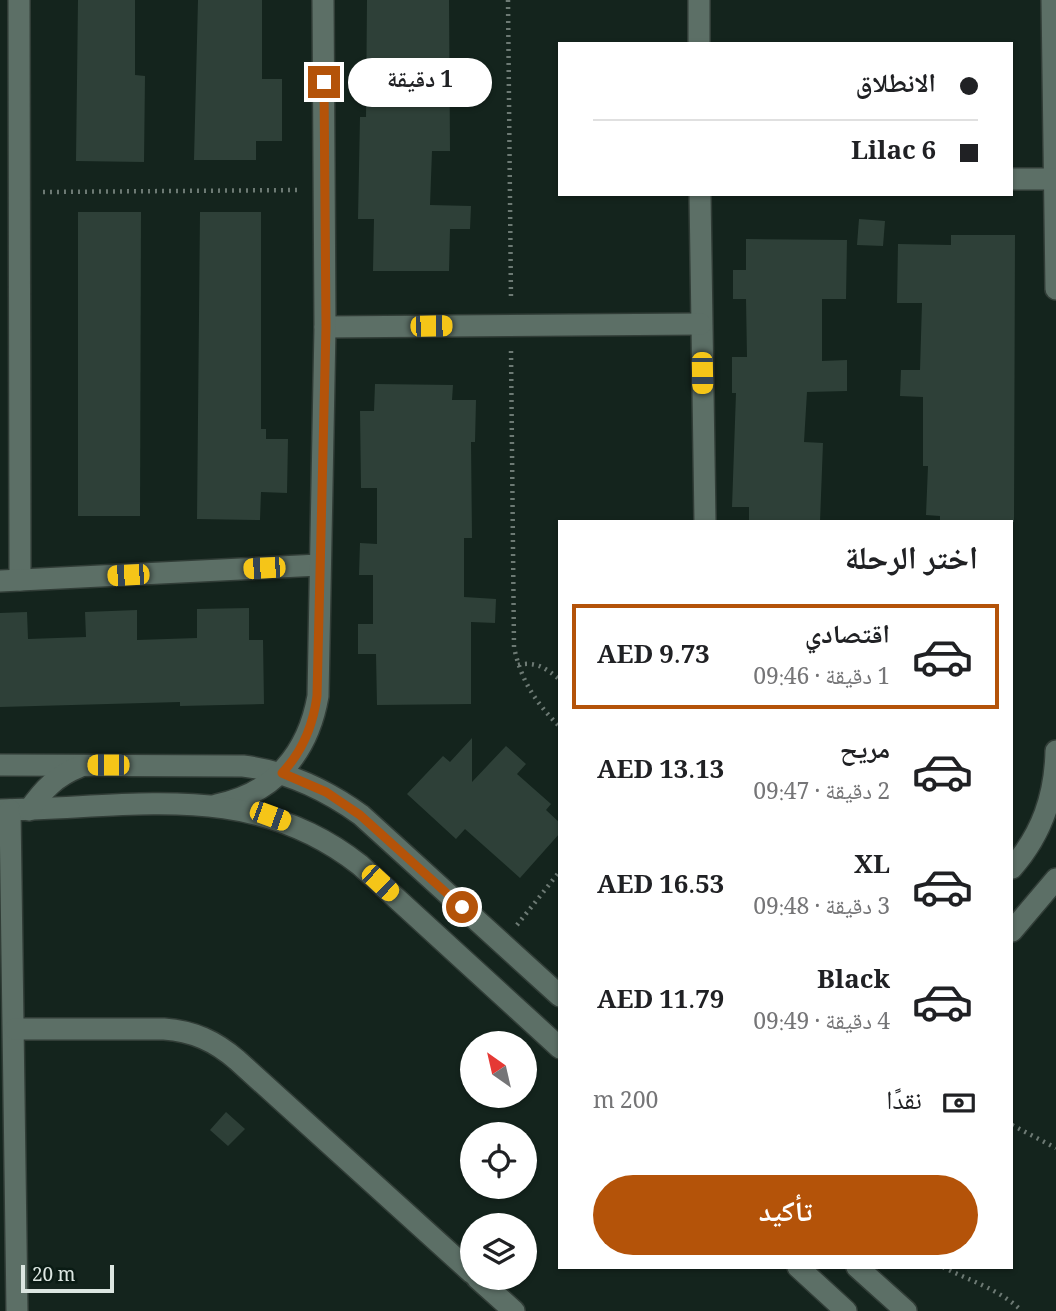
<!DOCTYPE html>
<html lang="ar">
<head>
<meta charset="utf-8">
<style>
  :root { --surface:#fff; --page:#f6f6f6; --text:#202124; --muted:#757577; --line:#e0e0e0; --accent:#b45309 }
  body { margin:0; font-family:Georgia,"Noto Naskh Arabic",serif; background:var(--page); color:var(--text); direction:rtl; height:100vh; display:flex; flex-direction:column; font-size:26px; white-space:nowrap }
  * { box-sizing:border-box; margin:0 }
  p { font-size:23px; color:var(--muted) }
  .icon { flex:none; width:38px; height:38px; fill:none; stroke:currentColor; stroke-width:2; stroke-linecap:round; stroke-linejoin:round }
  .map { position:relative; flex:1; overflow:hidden; direction:ltr }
  .side { position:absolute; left:558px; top:520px; width:455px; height:749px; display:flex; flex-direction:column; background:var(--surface); border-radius:0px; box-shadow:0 2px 5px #0004; direction:rtl }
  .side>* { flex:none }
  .top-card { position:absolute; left:558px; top:42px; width:455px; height:154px; border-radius:0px; box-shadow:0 2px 5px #0004; direction:rtl; display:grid; align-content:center; height:154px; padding:0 35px; background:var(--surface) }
  .needle { width:46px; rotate:326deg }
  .tools { position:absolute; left:460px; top:1031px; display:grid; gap:14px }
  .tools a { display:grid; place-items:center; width:77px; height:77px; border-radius:50%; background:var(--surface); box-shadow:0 2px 5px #0004; font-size:35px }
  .scale { position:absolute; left:21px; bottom:18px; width:93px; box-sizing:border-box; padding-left:7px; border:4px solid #dce6e1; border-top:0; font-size:19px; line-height:24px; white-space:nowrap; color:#dce6e1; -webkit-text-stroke:5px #0a1b14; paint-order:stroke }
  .end { position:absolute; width:32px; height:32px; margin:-16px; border:9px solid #b45309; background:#fff; box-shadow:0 0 0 4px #fff }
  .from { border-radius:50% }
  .bubble { position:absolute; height:49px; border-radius:24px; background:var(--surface); box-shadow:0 2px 5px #0004; font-size:23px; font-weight:700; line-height:49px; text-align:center; direction:rtl }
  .car { position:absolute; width:21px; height:42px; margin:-21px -10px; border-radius:9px; box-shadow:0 0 5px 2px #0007; background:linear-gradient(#f5c518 24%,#345 0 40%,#f5c518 0 76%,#345 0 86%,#f5c518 0) }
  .top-card b { display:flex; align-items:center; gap:24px; height:66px; font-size:26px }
  .top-card b+b { border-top:2px solid var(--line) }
  .top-card i { width:18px; height:18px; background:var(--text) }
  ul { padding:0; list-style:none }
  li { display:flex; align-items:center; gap:21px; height:105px; margin:0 14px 10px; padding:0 21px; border:4px solid transparent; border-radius:0px }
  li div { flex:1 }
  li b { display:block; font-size:26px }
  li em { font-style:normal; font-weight:700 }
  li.active { border-color:var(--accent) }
  li>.icon { width:63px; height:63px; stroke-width:1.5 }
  h2 { padding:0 35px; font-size:32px; line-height:84px }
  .pay { display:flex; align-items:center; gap:18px; height:77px; padding:0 35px; font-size:26px }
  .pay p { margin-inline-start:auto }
  .primary-button { display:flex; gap:14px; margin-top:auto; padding:14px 35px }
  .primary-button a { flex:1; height:80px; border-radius:42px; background:var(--accent); color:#fff; font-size:28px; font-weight:700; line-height:80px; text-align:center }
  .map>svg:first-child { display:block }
</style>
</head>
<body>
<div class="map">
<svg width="1056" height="1311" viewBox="0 0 1056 1311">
  <rect width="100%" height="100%" fill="#14241d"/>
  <g fill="#2e4038">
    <polygon points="78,0 135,0 135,75 145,76 144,162 76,161"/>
    <polygon points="198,0 262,0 262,79 282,79 282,141 256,141 256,160 194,160"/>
    <polygon points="367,0 449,0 450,151 432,151 430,205 471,206 470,229 450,229 449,271 373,271 374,219 358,219 360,117 366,117"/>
    <polygon points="78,212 141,212 140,516 78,516"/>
    <polygon points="200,212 261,212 261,429 266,429 266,439 288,439 287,493 261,492 260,520 197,519"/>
    <polygon points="859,219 885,221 883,246 857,245"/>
    <polygon points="951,235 1015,235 1014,522 940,522 940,516 926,515 928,466 923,466 923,397 900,396 901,370 920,370 922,303 897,303 898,244 951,245"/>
    <polygon points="746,239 847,240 846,299 822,299 822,361 847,360 847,391 807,392 804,442 823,443 820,522 749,522 749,507 732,507 736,393 732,393 732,357 747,357 746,299 733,299 733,270 746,270"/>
    <polygon points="375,384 453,385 452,400 476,400 475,442 471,442 472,538 464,538 464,597 496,599 495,623 471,622 471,704 377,705 376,654 358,654 358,624 373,624 373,575 359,575 360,543 377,544 377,488 361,488 360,411 374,411"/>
    <polygon points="249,608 249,640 263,640 264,704 180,706 180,702 0,707 0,613 27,612 28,639 86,637 85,612 137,610 137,640 197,638 197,609"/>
    <polygon points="472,738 472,782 506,746 526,764 517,774 551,804 546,810 560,823 560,833 520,878 465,829 456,839 407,794 443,756 450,762"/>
    <polygon points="226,1112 245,1129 228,1146 210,1130"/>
  </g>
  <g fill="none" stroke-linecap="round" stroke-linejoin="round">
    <defs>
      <g id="minor">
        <polyline points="19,0 20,580"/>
        <polyline points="699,0 699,44"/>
        <polyline points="1052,0 1056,289"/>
        <polyline points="1012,179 1054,179"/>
        <polyline points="700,194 705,522"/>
        <polyline points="325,327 701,324"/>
        <polyline points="0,581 319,565"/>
        <path d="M 0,765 L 243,766 C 286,771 325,789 361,815 L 560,996"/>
        <path d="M 216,805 C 274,794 308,753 318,696 L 325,327 L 323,0"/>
        <path d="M 0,810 C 130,809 250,778 360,865 L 560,1048"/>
        <polyline points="10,810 17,1311"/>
        <path d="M 29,810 C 43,790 56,776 79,767"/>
        <path d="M 1012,868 C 1042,834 1055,796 1056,751"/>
        <polyline points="1012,931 1056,879"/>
        <path d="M 15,1029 L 164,1029 C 193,1031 215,1041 237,1060 L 472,1273"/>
        <polyline points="798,1267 846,1311"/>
        <polyline points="857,1267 906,1311"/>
        <polyline points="477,1278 514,1311"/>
      </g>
    </defs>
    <use href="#minor" stroke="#313d37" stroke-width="24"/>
    <g stroke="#6d7a74" stroke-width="4.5" stroke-dasharray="2 5" stroke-linecap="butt">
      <polyline points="508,0 511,300"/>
      <polyline points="43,192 300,190"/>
      <path d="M 511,351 L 514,647 C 521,681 536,703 560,727"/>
      <path d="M 518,665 C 536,661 546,668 560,680"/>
      <polyline points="517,925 560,871"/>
      <polyline points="1012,1125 1056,1148"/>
      <path d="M 943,1267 C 970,1281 999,1289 1022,1311"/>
    </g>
    <use href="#minor" stroke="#5c6f66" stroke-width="21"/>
  </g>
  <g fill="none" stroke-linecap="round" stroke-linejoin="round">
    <path stroke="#b45309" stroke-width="9" d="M 324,82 L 326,327 L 317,696 C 313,726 303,751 282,773 L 326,792 L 360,815 L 462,907"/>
  </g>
</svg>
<div class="tools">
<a><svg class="needle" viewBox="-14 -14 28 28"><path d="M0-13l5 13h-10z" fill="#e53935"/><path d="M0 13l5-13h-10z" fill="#757577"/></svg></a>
<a><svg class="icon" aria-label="locate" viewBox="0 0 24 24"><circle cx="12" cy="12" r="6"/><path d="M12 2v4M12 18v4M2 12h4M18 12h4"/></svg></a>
<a><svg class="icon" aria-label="layers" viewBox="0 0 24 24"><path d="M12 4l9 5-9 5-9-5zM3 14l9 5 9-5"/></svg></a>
</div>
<div class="scale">20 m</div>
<i class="end from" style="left:462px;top:907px"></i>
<i class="end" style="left:324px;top:82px"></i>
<div class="bubble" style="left:348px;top:58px;width:144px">1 دقيقة</div>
<i class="car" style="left:431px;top:326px;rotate:89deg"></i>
<i class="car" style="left:702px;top:373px;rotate:179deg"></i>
<i class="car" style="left:264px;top:568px;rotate:267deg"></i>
<i class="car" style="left:128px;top:575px;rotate:267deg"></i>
<i class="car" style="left:108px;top:765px;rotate:270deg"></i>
<i class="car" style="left:270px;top:816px;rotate:110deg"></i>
<i class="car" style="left:380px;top:883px;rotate:133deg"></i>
<div class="top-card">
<b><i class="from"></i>الانطلاق</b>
<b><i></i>Lilac 6</b>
</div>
<section class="side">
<h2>اختر الرحلة</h2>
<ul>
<li class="active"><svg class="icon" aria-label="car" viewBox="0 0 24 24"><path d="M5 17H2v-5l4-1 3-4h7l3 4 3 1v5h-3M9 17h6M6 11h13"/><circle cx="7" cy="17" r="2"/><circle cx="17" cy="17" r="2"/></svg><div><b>اقتصادي</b><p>1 دقيقة · 09:46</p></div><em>AED 9.73</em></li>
<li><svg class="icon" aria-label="car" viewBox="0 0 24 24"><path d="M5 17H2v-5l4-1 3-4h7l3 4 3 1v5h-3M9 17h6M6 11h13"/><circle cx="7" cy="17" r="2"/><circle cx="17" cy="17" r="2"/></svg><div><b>مريح</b><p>2 دقيقة · 09:47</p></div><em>AED 13.13</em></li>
<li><svg class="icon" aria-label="car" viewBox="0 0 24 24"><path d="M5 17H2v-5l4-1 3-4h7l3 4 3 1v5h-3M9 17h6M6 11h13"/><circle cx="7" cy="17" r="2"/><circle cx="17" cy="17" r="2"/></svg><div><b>XL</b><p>3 دقيقة · 09:48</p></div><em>AED 16.53</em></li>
<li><svg class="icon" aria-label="car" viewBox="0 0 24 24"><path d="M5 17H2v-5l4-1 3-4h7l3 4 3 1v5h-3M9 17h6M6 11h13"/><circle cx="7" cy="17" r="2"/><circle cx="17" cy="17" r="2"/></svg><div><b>Black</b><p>4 دقيقة · 09:49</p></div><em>AED 11.79</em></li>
</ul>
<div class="pay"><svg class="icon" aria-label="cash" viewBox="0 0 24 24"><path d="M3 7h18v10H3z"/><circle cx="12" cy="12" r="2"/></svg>نقدًا<p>200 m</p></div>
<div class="primary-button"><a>تأكيد</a></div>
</section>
</div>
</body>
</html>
